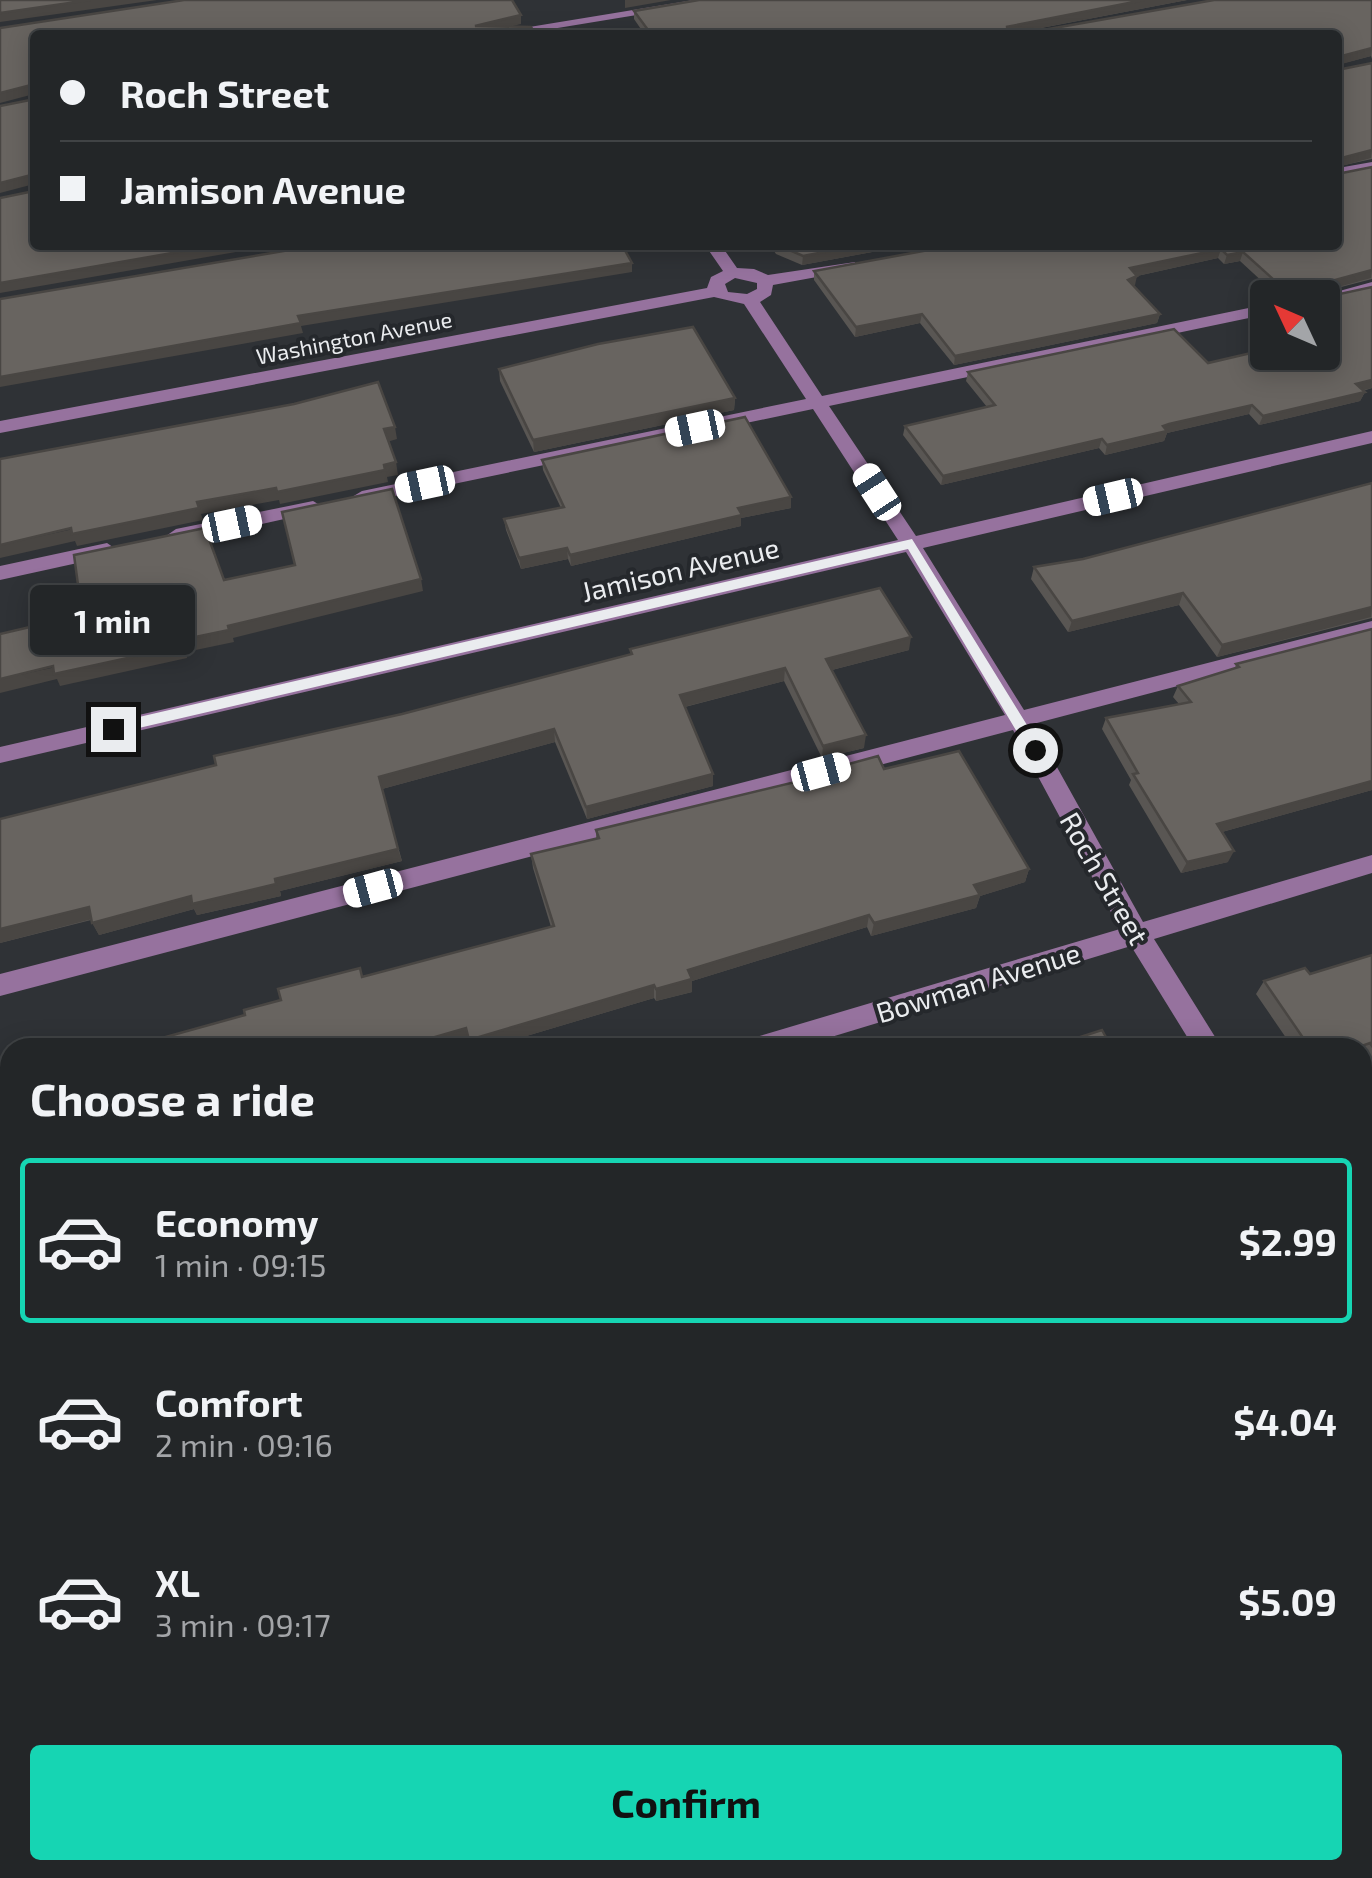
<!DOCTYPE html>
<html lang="en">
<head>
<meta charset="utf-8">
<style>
  :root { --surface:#232628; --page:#2b2e30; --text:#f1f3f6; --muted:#a3a5a8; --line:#404345; --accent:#16d5b3 }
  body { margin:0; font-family:"Exo 2",sans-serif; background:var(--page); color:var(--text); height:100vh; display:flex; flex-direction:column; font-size:38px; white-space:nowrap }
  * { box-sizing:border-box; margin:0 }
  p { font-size:32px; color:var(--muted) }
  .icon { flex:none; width:55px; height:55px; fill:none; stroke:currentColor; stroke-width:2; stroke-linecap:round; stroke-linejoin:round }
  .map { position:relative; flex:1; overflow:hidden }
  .sheet { position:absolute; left:0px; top:1038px; width:1372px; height:842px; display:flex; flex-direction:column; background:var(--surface); border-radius:30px 30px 0 0; box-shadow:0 5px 25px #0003,0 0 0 2px var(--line) }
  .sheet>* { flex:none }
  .top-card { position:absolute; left:30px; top:30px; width:1312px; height:220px; border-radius:10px; box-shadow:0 5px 25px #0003,0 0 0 2px var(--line); display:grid; align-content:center; height:220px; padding:0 30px; background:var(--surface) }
  .needle { width:65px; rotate:314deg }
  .fabs { position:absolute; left:1250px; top:280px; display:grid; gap:20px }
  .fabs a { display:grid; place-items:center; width:90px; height:90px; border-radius:10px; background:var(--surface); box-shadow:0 5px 25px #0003,0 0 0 2px var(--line); font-size:50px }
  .end { position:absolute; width:45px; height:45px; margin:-22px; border:12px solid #eaecef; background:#111; box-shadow:0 0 0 5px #111 }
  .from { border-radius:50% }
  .bubble { position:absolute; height:70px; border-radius:10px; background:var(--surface); box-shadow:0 5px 25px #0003,0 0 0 2px var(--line); font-size:32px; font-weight:700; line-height:70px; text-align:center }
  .car { position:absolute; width:30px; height:60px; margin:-30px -15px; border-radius:12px; box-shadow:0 0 8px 2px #0007; background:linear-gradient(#fff 24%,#345 0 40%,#fff 0 76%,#345 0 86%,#fff 0) }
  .top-card b { display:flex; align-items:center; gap:35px; height:95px; font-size:38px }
  .top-card b+b { border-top:2px solid var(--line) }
  .top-card i { width:25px; height:25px; background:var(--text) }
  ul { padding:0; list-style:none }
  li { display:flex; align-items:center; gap:30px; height:165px; margin:0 20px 15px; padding:0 10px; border:5px solid transparent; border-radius:10px }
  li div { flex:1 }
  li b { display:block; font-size:38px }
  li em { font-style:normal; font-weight:700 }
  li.active { border-color:var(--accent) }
  li>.icon { width:90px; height:90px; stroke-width:1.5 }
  h2 { padding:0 30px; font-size:45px; line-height:120px }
  .button { display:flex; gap:20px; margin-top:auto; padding:20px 30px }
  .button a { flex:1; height:115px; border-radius:10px; background:var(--accent); color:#111; font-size:40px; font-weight:700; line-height:115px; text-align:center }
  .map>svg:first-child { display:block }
</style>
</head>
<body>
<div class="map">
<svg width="1372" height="1878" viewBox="0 0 1372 1878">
  <rect width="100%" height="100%" fill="#2f3236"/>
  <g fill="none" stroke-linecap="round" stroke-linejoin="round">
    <g fill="#96729e" fill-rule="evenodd">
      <polygon points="694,0 728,0 515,35 480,35"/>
      <polygon points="1372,162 1372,172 1338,178 1338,168"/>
      <path d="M 705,245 L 721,245 L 737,268 L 754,269 L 768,275 L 855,262 L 855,270 L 773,285 L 771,295 L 760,302 L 822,396 L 1268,304 L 1268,314 L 829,406 L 916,536 L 1372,431 L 1372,443 L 923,548 L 1024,710 L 1372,621 L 1372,635 L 1033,724 L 1143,922 L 1372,855 L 1372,873 L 1154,939 L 1222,1048 L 1194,1048 L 1131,946 L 795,1048 L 743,1048 L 747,1040 L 756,1037 L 1120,929 L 1013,730 L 0,996 L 0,974 L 1005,715 L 906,552 L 0,763 L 0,747 L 898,540 L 813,409 L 362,503 L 352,497 L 362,491 L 806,399 L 744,304 L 714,297 L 0,433 L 0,421 L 707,288 L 711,277 L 723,271 ZM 735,278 L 757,283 L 757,289 L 747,294 L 728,292 L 725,284 Z"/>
      <polygon points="1372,282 1372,292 1322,303 1322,298 1314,298"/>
      <polygon points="313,501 323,507 320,511 176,543 166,536 176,529"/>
      <polygon points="107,543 117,550 114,555 0,580 0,566"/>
      <polygon points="1372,1165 1372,1191 1362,1195 1362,1169"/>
      <polygon points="10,1255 10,1283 0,1286 0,1258"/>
      <polygon points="1362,1277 1372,1281 1372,1321 1362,1318"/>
      <polygon points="1372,1598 1372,1632 1362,1636 1362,1602"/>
      <polygon points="10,1632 10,1666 0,1670 0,1636"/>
      <polygon points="717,1870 769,1870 766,1878 714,1878"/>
    </g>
  </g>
  <g fill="#595653">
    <polygon points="699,0 1187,0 1036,29 1043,30 1214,0 1372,0 1372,59 1371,56 1340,64 1342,69 1372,63 1372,159 1340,166 1342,173 1372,167 1372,279 1318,293 1326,297 1372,287 1372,388 1363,391 1365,392 1360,401 1259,425 1249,414 1167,433 1164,441 1105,455 1099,448 941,485 903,435 905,426 987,407 966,381 968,372 1174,329 1208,363 1268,349 1268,352 1322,352 1322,298 1280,298 1240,261 1224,264 1218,258 1137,276 1133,286 1160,314 1157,323 954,365 920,323 855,337 814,280 814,271 956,245 1338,245 1338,35 644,35 645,35 634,19 634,11"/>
    <polygon points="770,245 910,245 802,265 776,254"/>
    <polygon points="499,369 735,398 734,410 534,452 500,381"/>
    <polygon points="542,460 791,508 741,518 741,526 571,566 568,559 521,569 506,530 504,519 561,508 543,470"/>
    <polygon points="1372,483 1372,618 1217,657 1179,605 1068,632 1031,579 1034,567 1083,559"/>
    <polygon points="1372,629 1372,790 1222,832 1228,862 1181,873 1129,785 1131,780 1102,729 1106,718 1179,704 1173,697 1178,686 1235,668 1236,664"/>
    <polygon points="630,649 909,650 832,670 864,748 822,758 784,681 685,707 713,774 713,786 587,819 555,742 382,789 402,861 280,891 281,896 197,915 194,909 99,935 91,920 0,943 0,819 216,765 402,714 631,654"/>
    <polygon points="834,768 884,769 1029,869 1025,882 980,896 976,908 871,936 867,927 692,981 692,992 656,1001 654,998 486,1048 471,1048 469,1040 442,1048 126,1048 245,1015 360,968 363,977 551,927 533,868 531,854 596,839 596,830 834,773"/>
    <polygon points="1372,955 1372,1069 1370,1070 1362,1059 1362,1048 1293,1048 1256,994 1264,981 1310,974"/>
    <polygon points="1372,1784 1372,1878 1155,1878 1172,1870 1185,1870 1188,1876 1202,1870 1362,1870 1362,1788"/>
  </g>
  <g fill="#494643">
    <polygon points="90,0 157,0 0,22 0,13"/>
    <polygon points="625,0 671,0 625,8"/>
    <polygon points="1144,0 1187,0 1004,35 1006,27"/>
    <polygon points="521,15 521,24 476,35 475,26"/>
    <polygon points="1372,48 1371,56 1338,65 1338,57"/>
    <polygon points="31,85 34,94 0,103 0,93"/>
    <polygon points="1372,150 1371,158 1338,167 1338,159"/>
    <polygon points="31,175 34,184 0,193 0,183"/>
    <polygon points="218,245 276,245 0,293 0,283"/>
    <polygon points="861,245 910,245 802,265 803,256"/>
    <polygon points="1221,249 1218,258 1128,278 1130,268"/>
    <polygon points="1243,252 1240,261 1224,264 1227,255"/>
    <polygon points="632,263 632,272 301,326 303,333 0,387 0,377 298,316"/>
    <polygon points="1372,270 1371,278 1313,294 1317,285"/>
    <polygon points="1137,276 1135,285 1125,289 1128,280"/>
    <polygon points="922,314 920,323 855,337 856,327"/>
    <polygon points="1160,314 1157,323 954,365 955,356"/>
    <polygon points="1372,380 1372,388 1352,393 1356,384"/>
    <polygon points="1365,392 1360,401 1259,425 1263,416"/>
    <polygon points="735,398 734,410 534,452 533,440"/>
    <polygon points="1252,405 1249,414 1167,433 1164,441 1105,455 1107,445 1169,424"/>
    <polygon points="395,427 397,439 387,442 384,429"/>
    <polygon points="1102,439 1099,448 941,485 943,476"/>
    <polygon points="396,462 398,475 387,477 388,482 280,504 279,500 201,514 203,520 77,546 75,541 0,558 0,545 197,502"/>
    <polygon points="791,497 791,508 741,518 741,526 571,566 570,555 738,508"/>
    <polygon points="567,548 568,559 521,569 519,558"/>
    <polygon points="421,579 423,591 233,638 234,642 186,652 187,658 60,686 57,679 0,693 0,679 181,640 228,626"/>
    <polygon points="1183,593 1179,605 1068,632 1072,621"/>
    <polygon points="1372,607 1371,617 1217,657 1222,645"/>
    <polygon points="911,637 909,650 824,672 826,659"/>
    <polygon points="785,668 784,681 680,708 680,695"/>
    <polygon points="554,729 555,742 382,789 379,777"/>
    <polygon points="866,735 864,748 822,758 823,746"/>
    <polygon points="713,774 713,786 587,819 586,807"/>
    <polygon points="1372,781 1372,790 1211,835 1217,824"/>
    <polygon points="398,849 402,861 280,891 281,896 197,915 194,909 99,935 92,923 191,896 275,879"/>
    <polygon points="1234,851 1228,862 1181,873 1187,862"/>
    <polygon points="1029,869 1025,882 980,896 976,908 871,936 874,923 974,885"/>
    <polygon points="89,907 96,918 0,943 0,929"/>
    <polygon points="869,915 867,927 692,981 692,992 656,1001 656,989 688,970"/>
    <polygon points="654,985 654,998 486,1048 471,1048 469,1040"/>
    <polygon points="466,1028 469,1040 442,1048 397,1048"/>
    <polygon points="0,1434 6,1501 0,1503"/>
    <polygon points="252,1870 263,1870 242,1878 230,1878"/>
  </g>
  <g fill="#686460" stroke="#494643" stroke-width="2.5">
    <polygon points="0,0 90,0 0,13"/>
    <polygon points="184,0 512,0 521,15 475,26 531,27 536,35 35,35 35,245 218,245 0,283 0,198 34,191 31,175 0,183 0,106 35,99 31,85 0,93 0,28"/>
    <polygon points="699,0 1144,0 1006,27 1043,30 1214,0 1372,0 1372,48 1338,57 1338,35 644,35 651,34 634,11"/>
    <polygon points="1338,58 1342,69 1372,63 1372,150 1338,159 1342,173 1372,167 1372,270 1317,285 1318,292 1326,297 1372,287 1372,380 1356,384 1365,392 1263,416 1252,405 1169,424 1163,426 1167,431 1107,445 1102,439 943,476 905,426 995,405 968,372 1174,329 1208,363 1268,349 1268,352 1322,352 1322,337 1334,334 1322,324 1322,298 1294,298 1243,252 1227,255 1221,249 1130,268 1137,276 1128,280 1160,314 955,356 922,314 856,327 814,271 956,245 1338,245"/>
    <polygon points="319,245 622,245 632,263 298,316 301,323 0,377 0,299"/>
    <polygon points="778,245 861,245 803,256"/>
    <polygon points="693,327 735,398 533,440 499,369 598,344"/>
    <polygon points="378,382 395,427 384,429 396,462 384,465 385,470 277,492 276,488 197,502 199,508 72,534 71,528 0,545 0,459 294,404"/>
    <polygon points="745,417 791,497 738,508 742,515 570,555 567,548 519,558 504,519 564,507 542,460"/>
    <polygon points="1372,483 1372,607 1222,645 1183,593 1072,621 1034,567 1083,559"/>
    <polygon points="392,489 421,579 228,626 229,630 181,640 183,646 54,674 53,666 0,679 0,634 30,627 30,618 81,607 74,555 205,528 224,580 295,565 282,512"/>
    <polygon points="880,588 911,637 826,659 866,735 823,746 785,668 680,695 713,774 586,807 554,729 379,777 398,849 275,879 276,884 192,904 191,896 92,923 89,907 0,929 0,819 216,765 214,756 402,714 632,654 630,649"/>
    <polygon points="1372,629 1372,781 1217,824 1234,851 1187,862 1133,774 1138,773 1106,718 1191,702 1178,686 1239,667 1236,664"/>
    <polygon points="959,751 1029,869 974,885 980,895 874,923 869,915 688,970 692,979 656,989 654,985 469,1040 466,1028 397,1048 126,1048 245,1015 244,1010 281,1000 278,989 360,968 362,977 554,926 531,854 599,838 596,830 837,772 834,768 878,756 884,769"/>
    <polygon points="1372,955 1372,1046 1370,1043 1356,1048 1310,1048 1264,981 1305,968 1310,974"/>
    <polygon points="1102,1030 1112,1048 1046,1048"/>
    <polygon points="1130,1043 1133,1048 1115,1048"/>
    <polygon points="1362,1443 1372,1459 1372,1471 1362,1475"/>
    <polygon points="10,1681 10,1784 2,1685"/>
    <polygon points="1372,1787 1372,1878 1192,1878 1210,1870 1362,1870 1362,1791"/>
    <polygon points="10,1824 10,1870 252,1870 230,1878 0,1878 0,1828"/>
    <polygon points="1179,1870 1185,1870 1189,1878 1162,1878"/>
  </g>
  <polygon fill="#eaecef" points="912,539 1040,746 1040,754 1030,754 908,549 113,734 105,729 113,723"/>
  <g text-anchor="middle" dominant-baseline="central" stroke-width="8" stroke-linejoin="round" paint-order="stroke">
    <g font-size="22" fill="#eaecef" stroke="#25282c">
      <text transform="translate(354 337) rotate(-11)">Washington Avenue</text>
    </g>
    <g font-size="28" fill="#eaecef" stroke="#25282c">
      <text transform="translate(680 569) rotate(-13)">Jamison Avenue</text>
      <text transform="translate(1105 878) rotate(60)">Roch Street</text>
      <text transform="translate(978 982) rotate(-17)">Bowman Avenue</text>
    </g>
  </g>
</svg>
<div class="fabs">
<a><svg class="needle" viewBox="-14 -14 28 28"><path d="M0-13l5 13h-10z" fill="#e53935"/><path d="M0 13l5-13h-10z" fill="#a3a5a8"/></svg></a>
</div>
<i class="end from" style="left:1035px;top:750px"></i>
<i class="end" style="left:113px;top:729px"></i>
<div class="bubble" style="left:30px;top:585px;width:165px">1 min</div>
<i class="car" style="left:695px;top:428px;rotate:258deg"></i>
<i class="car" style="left:425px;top:484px;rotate:258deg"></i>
<i class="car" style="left:877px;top:492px;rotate:327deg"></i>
<i class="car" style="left:1113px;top:497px;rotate:257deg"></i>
<i class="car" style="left:232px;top:524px;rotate:78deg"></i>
<i class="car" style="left:821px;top:772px;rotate:75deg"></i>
<i class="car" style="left:373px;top:888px;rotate:255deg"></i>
<div class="top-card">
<b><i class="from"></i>Roch Street</b>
<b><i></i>Jamison Avenue</b>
</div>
<section class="sheet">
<h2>Choose a ride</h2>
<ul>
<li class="active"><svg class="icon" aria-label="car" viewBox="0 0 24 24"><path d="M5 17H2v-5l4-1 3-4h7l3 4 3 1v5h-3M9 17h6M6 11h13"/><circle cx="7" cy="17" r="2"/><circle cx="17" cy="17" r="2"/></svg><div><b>Economy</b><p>1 min · 09:15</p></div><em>$2.99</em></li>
<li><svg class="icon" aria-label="car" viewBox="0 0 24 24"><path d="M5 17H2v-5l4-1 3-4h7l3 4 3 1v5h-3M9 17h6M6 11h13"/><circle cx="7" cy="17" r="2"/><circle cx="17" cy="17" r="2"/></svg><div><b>Comfort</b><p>2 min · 09:16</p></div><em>$4.04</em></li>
<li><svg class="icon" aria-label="car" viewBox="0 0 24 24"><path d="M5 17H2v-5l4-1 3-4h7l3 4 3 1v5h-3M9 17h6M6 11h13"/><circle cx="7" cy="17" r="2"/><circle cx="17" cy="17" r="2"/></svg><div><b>XL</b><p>3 min · 09:17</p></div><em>$5.09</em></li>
</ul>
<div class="button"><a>Confirm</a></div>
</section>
</div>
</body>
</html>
